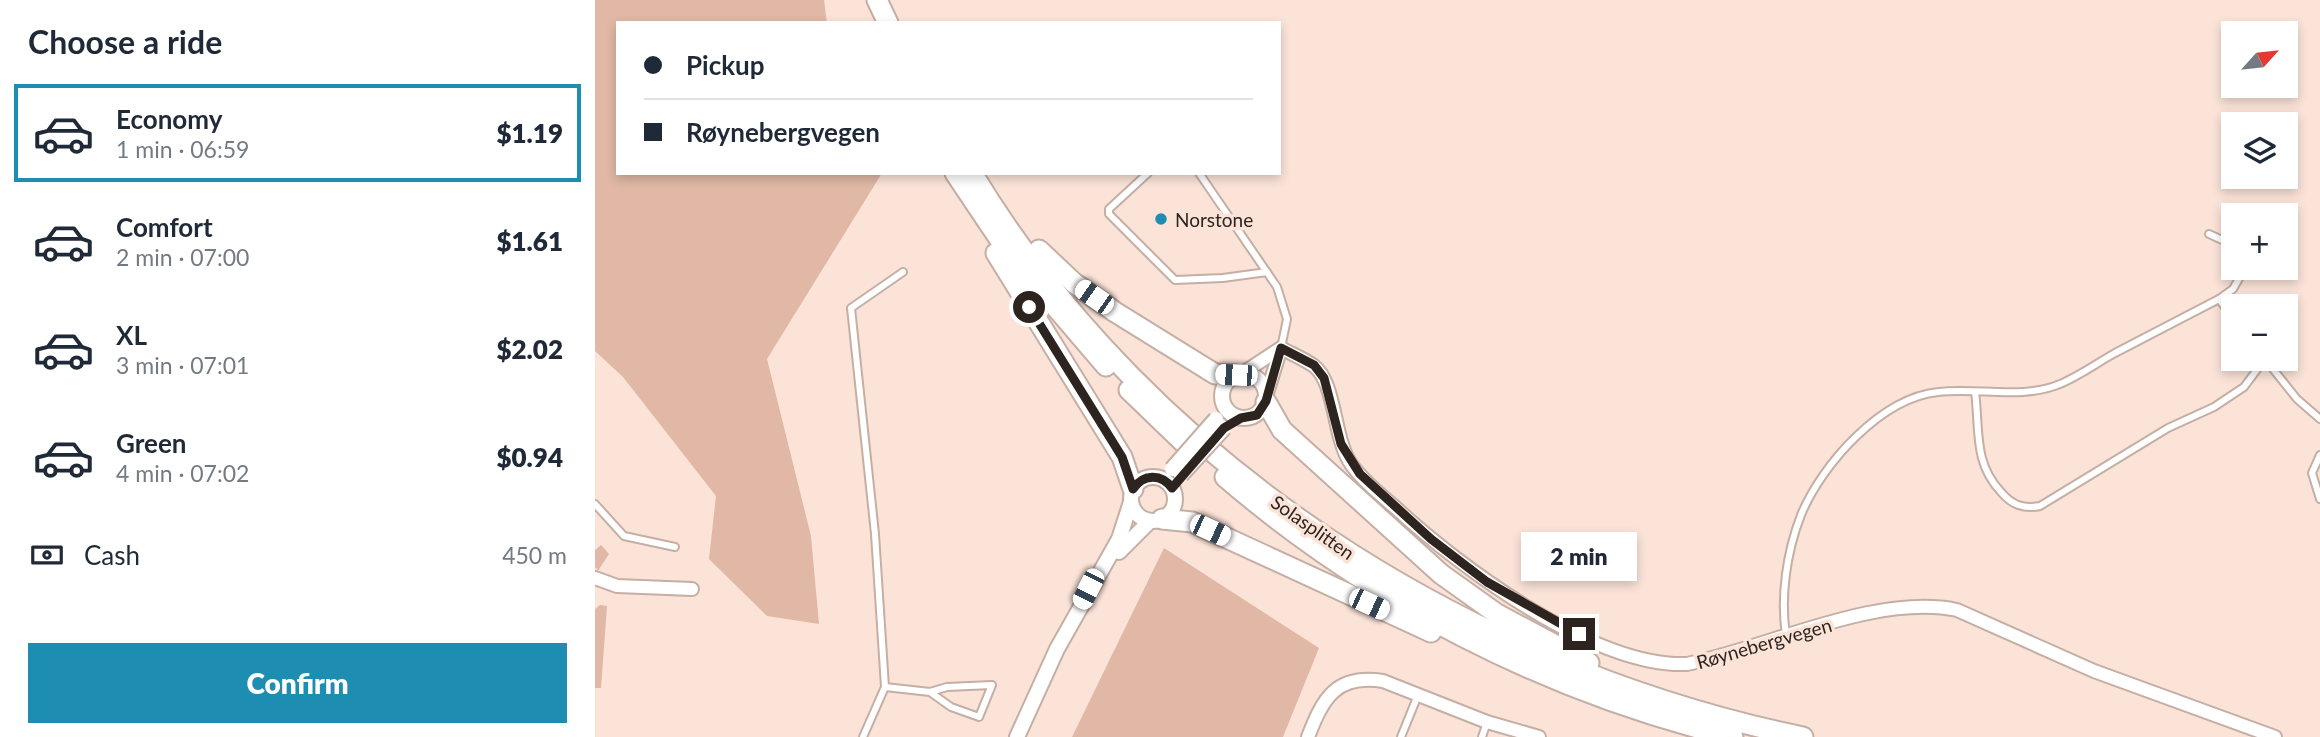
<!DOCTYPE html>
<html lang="en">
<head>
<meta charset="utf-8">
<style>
  :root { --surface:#fff; --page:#f6f6f7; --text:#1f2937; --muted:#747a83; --line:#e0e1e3; --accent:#1d8db2 }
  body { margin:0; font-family:Lato,sans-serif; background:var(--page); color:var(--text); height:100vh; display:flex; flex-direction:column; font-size:26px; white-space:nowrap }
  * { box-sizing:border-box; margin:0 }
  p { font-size:23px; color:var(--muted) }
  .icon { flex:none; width:38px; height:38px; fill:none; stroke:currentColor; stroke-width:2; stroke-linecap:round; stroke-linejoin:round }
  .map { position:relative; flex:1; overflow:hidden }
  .drawer { display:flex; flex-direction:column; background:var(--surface); width:595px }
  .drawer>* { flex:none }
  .guide { position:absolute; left:21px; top:21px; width:665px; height:154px; border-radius:0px; box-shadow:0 4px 10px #0003; display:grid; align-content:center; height:154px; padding:0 28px; background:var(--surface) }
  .needle { width:46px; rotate:63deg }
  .fabs { position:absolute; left:1626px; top:21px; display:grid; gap:14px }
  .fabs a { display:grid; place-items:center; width:77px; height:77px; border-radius:0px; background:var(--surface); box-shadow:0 4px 10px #0003; font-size:35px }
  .end { position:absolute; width:32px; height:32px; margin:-16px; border:9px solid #2d2420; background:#fff; box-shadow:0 0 0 4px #fff }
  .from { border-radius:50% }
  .bubble { position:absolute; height:49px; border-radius:0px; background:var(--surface); box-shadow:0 4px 10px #0003; font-size:23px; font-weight:800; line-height:49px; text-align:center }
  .car { position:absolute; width:21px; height:42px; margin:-21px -10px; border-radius:9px; box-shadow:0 0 5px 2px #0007; background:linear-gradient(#fff 24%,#345 0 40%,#fff 0 76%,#345 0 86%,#fff 0) }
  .guide b { display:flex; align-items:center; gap:24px; height:66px; font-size:26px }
  .guide b+b { border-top:2px solid var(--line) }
  .guide i { width:18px; height:18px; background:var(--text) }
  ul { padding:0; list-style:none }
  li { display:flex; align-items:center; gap:21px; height:98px; margin:0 14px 10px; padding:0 14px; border:4px solid transparent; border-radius:0px }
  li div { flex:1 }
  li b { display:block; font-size:26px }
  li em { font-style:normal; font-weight:800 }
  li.on { border-color:var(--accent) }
  li>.icon { width:63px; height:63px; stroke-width:1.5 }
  h2 { padding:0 28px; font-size:32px; line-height:84px }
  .pay { display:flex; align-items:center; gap:18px; height:77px; padding:0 28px; font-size:26px }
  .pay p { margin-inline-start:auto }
  .button { display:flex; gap:14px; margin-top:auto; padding:14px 28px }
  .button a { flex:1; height:80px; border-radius:0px; background:var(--accent); color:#fff; font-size:28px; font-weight:800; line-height:80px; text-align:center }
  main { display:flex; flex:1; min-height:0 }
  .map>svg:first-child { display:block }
</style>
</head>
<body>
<main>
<section class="drawer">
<h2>Choose a ride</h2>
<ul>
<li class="on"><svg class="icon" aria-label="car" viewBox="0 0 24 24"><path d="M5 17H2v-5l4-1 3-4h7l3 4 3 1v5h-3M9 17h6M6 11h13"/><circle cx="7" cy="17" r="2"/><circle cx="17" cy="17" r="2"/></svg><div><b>Economy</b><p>1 min · 06:59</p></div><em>$1.19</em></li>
<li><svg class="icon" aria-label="car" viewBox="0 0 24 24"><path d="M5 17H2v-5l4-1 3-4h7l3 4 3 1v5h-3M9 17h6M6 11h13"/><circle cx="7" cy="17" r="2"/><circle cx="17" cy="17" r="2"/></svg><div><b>Comfort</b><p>2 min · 07:00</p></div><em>$1.61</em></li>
<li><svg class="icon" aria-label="car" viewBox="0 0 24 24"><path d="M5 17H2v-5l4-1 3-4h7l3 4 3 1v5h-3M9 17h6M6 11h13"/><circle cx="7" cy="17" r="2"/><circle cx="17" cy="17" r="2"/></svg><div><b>XL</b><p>3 min · 07:01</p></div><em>$2.02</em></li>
<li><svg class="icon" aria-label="car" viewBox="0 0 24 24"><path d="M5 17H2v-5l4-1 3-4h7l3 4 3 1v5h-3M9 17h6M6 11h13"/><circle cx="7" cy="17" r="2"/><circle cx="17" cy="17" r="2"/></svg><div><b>Green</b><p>4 min · 07:02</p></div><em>$0.94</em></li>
</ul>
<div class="pay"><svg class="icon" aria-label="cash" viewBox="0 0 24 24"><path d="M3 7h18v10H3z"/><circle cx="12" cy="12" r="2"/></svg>Cash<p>450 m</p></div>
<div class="button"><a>Confirm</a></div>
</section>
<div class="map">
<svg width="1725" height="737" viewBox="0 0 1725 737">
  <rect width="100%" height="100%" fill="#fbe3d8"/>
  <g fill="#e0b8a5">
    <polygon points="0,0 229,0 232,23 23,23 23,173 287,173 172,359 216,536 224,624 172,616 114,559 121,496 28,377 0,351"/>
    <polygon points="6,545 14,554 3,571 0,567 0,550"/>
    <polygon points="569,548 724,648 688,737 477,737"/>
    <polygon points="5,605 12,606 6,688 0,688 0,609"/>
  </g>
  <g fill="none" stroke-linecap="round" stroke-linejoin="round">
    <defs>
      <g id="service">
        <polyline points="553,173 514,209 514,214 580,280 628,278 672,272"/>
        <polyline points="604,173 682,287 692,319 686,348"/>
        <polyline points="1614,234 1638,245"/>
        <polyline points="1624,299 1638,318"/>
        <path d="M 1380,392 C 1385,430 1378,462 1406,492 C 1417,505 1428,509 1445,506 L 1573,428 L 1619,407 L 1649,387 L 1670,359 L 1702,399 L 1725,419"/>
        <polyline points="1725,455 1717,473 1725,499"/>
        <polyline points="0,504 29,536 80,547"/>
        <path d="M 1191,635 C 1185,596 1192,551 1206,515 C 1227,464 1286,398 1343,392 C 1382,387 1427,400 1465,384 C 1484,376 1502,363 1520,353 C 1555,335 1589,317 1624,299 L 1638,289 L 1650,268"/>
        <polyline points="290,687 280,534 256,308 308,272"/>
        <polyline points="268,737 290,687 335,692 352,687 397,685 384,717 356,707 335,692"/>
        <polyline points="806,737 823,695"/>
        <polyline points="887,737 892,722"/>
      </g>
      <g id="minor">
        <path d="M 686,348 C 697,354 709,359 719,366 C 741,383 738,438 756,464 C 768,481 786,495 802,509 C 866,568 1001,668 1092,664 C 1172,648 1281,593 1362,610 L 1499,671 L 1680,737"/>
        <polyline points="648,373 686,348"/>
        <polyline points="672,393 686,348"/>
        <polyline points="0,578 22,586 97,589"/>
        <path d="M 713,737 C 728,698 741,674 788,681 L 892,722 L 944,737"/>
      </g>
      <g id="tertiary">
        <circle cx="649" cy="396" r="22"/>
        <circle cx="558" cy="499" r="22"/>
        <polyline points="524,552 555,521"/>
        <polyline points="422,737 462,649 524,539 536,502"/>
      </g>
      <g id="trunk">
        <polyline points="282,0 293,23"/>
        <polyline points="360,173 411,249 511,366"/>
        <path d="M 377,173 C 556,468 875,668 1208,737"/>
        <polyline points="444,250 479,283 520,312 620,374 641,375"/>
        <polyline points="401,253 527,457 538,489"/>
        <polyline points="534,390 588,442"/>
        <polyline points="671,402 687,430 846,574 902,614 994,663"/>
        <path d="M 630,477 C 774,601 953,693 1138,737"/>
        <polyline points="567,519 597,522 836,632"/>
      </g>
    </defs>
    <use href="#service" stroke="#c5aea4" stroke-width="10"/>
    <use href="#minor" stroke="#c5aea4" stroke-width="16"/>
    <use href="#tertiary" stroke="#c5aea4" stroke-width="18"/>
    <use href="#trunk" stroke="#c5aea4" stroke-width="23"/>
    <use href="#service" stroke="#fff" stroke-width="6"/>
    <use href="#minor" stroke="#fff" stroke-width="12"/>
    <use href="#tertiary" stroke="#fff" stroke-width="14"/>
    <use href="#trunk" stroke="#fff" stroke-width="19"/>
    <defs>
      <g id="tertiary-bridge">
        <polyline points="577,469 621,419"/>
        <polyline points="586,475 629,428"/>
      </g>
    </defs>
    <use href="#tertiary-bridge" stroke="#c5aea4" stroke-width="18" stroke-linecap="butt"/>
    <use href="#tertiary-bridge" stroke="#fff" stroke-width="14"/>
  </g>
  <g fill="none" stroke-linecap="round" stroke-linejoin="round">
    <path stroke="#2d2420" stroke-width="9" d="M 434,307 L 527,457 L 538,489 C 548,474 566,473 577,488 L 629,428 L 646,418 L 662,415 L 671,401 L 686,348 L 719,365 L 729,378 L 746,444 L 765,474 L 836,539 L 892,582 L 984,634"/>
  </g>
  <circle fill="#1d8db2" stroke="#fbe3d8" stroke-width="2.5" cx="566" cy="219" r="7"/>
  <g text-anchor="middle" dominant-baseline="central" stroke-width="7" stroke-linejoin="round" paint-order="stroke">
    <g font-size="19" fill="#2d2420" stroke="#fbe3d8" text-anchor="start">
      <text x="580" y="219">Norstone</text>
    </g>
    <g font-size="19" fill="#2d2420" stroke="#fbe3d8">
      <text transform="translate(718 527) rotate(35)">Solasplitten</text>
      <text transform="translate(1169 643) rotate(-16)">Røynebergvegen</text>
    </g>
  </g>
</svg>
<div class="fabs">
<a><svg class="needle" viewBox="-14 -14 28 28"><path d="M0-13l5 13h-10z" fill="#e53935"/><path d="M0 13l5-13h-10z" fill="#747a83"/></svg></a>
<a><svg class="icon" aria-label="layers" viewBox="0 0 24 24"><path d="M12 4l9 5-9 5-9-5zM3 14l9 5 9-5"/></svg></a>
<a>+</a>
<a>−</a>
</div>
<i class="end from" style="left:434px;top:307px"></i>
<i class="end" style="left:984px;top:634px"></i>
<div class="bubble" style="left:926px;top:532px;width:116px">2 min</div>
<i class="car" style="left:499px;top:297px;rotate:305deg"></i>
<i class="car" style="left:641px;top:375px;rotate:272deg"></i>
<i class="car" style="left:615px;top:530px;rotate:115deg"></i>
<i class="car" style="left:493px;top:589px;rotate:207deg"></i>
<i class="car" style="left:774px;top:604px;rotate:115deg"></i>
<div class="guide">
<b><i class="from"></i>Pickup</b>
<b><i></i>Røynebergvegen</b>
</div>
</div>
</main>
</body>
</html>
